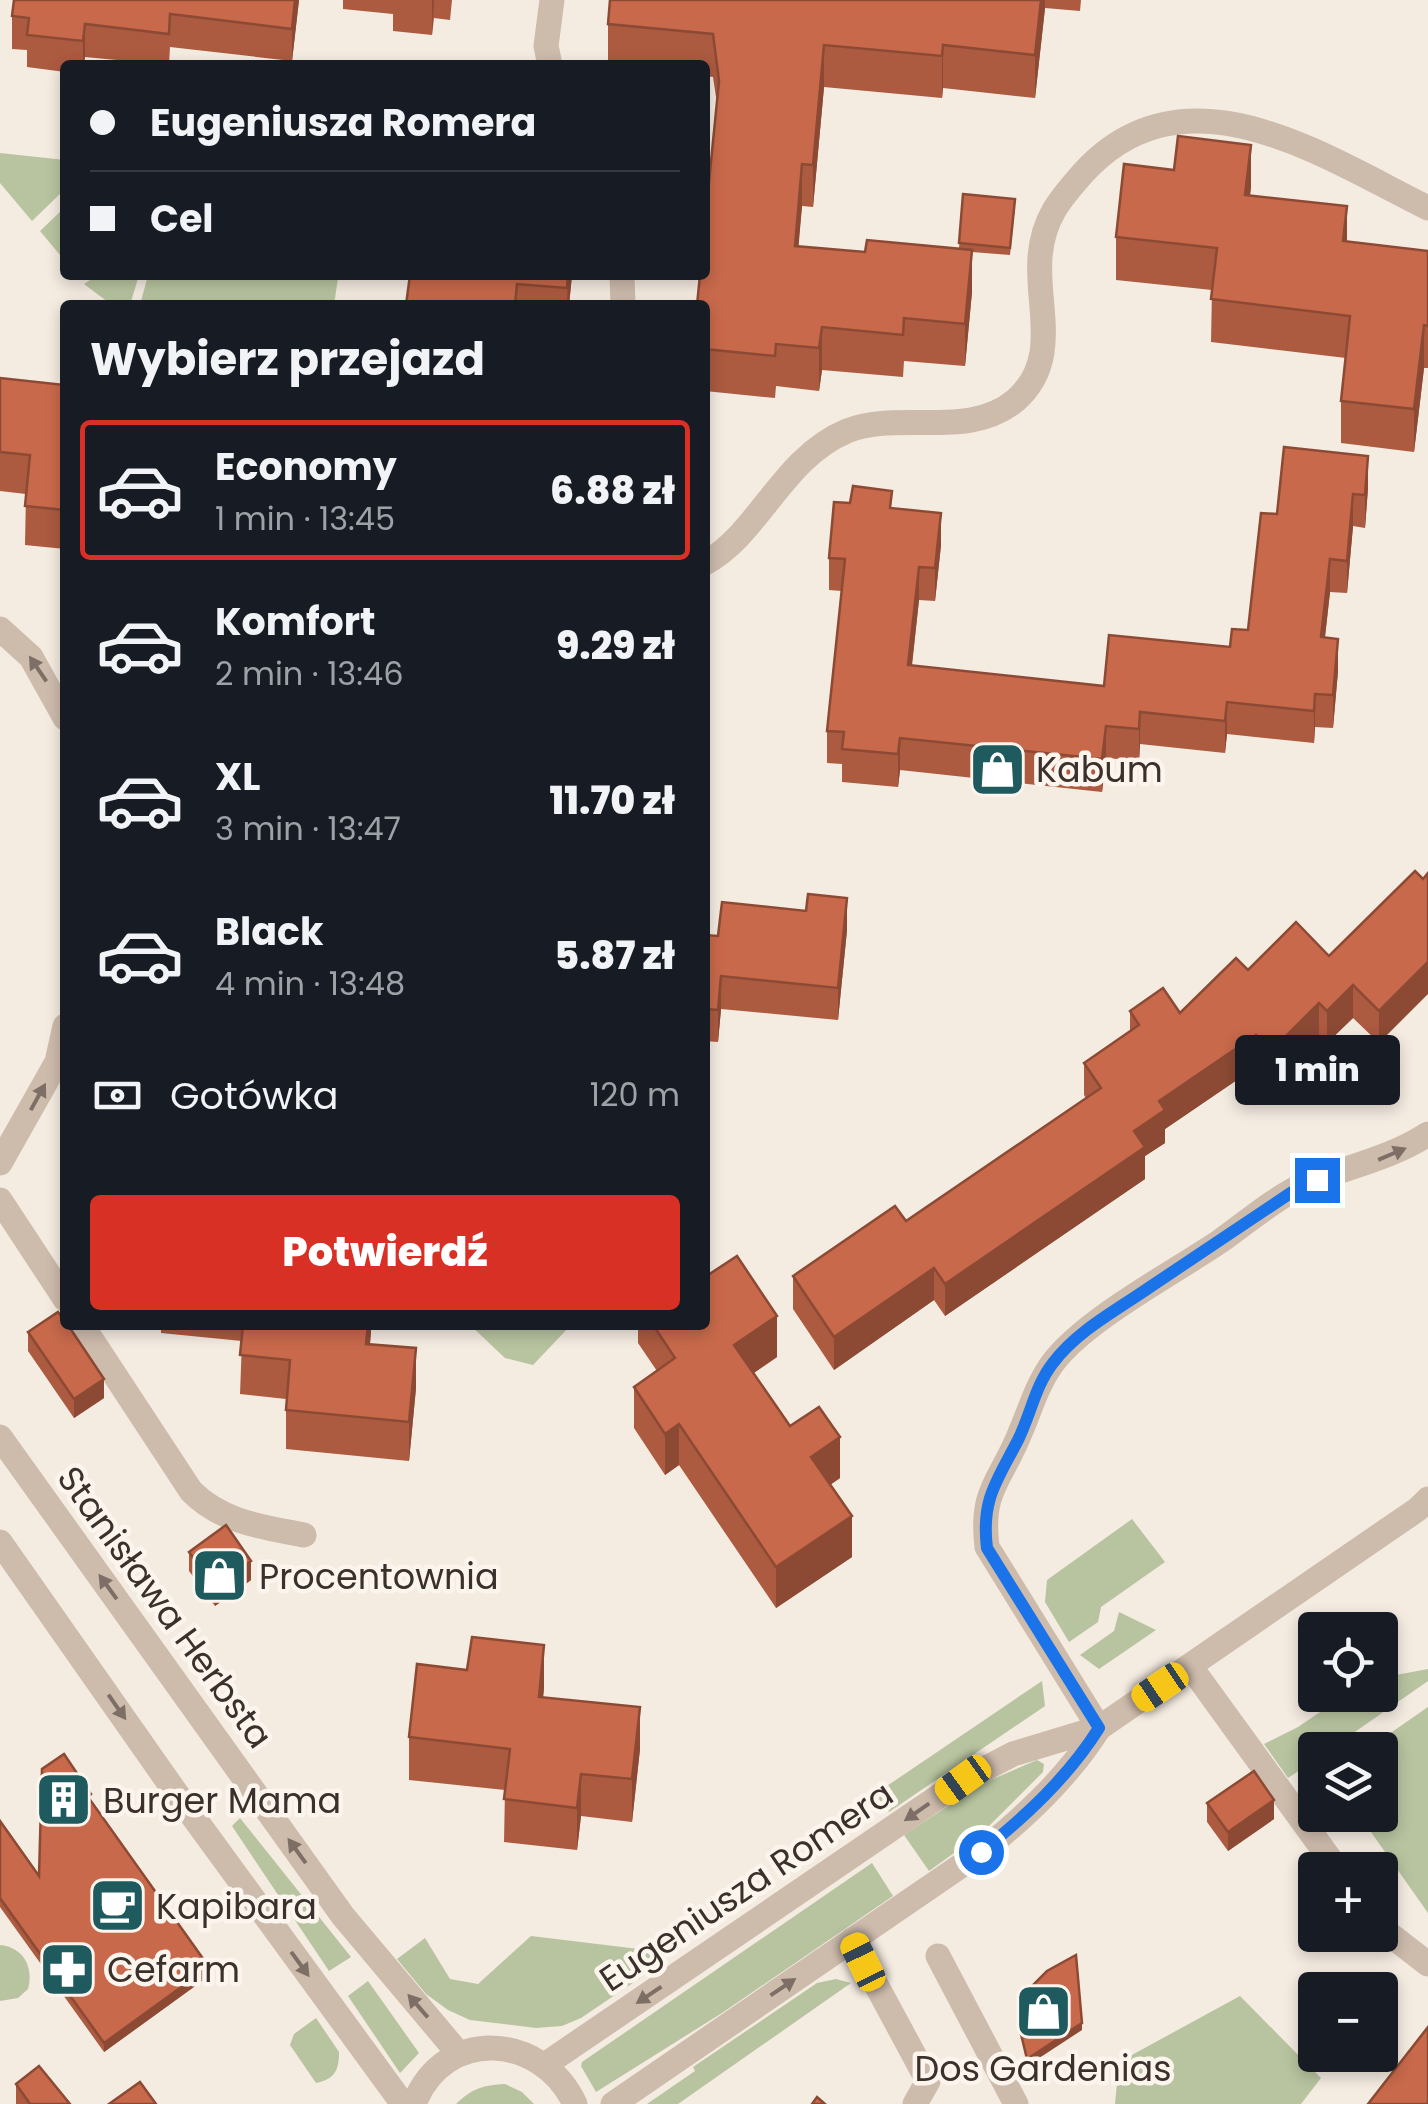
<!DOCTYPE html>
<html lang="pl">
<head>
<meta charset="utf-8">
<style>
  :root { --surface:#171b24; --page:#242831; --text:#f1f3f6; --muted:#9ea1a6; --line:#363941; --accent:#d93025 }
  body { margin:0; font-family:Poppins,sans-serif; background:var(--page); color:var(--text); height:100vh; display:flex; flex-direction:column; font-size:38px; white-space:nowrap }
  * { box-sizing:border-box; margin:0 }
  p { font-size:32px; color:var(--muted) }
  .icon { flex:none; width:55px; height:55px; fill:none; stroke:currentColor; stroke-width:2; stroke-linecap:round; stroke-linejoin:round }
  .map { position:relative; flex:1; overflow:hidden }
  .side { position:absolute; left:60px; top:300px; width:650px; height:1030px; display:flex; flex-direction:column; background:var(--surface); border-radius:10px; box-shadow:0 5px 15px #0003 }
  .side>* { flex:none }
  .banner { position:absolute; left:60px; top:60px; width:650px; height:220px; border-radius:10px; box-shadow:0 5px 15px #0003; display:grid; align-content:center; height:220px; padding:0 30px; background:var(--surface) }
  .controls { position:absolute; left:1298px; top:1612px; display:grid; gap:20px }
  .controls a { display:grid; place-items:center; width:100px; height:100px; border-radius:10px; background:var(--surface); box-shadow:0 5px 15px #0003; font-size:50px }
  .end { position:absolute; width:45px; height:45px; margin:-22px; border:12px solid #1a73e8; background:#fff; box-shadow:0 0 0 5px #fff }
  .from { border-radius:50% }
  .bubble { position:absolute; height:70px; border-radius:10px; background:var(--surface); box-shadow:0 5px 15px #0003; font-size:32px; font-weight:800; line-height:70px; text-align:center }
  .car { position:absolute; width:30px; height:60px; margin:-30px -15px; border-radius:12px; box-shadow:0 0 8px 2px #0007; background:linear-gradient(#f5c518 24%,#345 0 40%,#f5c518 0 76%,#345 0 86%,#f5c518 0) }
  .banner b { display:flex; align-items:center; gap:35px; height:95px; font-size:38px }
  .banner b+b { border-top:2px solid var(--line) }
  .banner i { width:25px; height:25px; background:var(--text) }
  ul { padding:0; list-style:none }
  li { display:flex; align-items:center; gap:30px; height:140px; margin:0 20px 15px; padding:0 10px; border:5px solid transparent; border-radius:10px }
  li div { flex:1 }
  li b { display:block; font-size:38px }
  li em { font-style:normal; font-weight:800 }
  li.current { border-color:var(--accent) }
  li>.icon { width:90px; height:90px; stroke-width:1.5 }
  h2 { padding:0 30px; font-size:45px; line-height:120px }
  .pay { display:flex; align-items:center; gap:25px; height:110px; padding:0 30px; font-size:38px }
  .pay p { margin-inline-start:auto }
  .primary-button { display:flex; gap:20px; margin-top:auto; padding:20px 30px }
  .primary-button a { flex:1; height:115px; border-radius:10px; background:var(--accent); color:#fff; font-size:40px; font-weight:800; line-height:115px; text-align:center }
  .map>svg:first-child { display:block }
</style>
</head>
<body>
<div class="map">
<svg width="1428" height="2104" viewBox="0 0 1428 2104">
  <rect width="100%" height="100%" fill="#f4ebe1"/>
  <g fill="#b8c4a0">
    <polygon points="0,153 65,160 65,189 32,221 0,183"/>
    <polygon points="65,207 65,261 40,231"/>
    <polygon points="98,275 139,275 130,305 112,305 84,284"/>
    <polygon points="148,275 329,275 338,278 334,305 140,305"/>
    <polygon points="470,1325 571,1325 533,1365 505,1358"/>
    <polygon points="1132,1519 1165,1562 1101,1607 1098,1622 1069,1642 1045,1602 1047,1580"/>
    <polygon points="1119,1612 1156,1630 1099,1669 1080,1655 1114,1631"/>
    <polygon points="1428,1669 1428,1681 1329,1750 1315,1750 1315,1760 1288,1778 1264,1744 1298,1727 1345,1695 1380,1695 1380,1678"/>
    <polygon points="1042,1681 1045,1706 889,1812 879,1799 881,1790"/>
    <polygon points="1428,1707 1428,1913 1359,1815 1380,1815 1380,1750 1366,1750"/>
    <polygon points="1037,1760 1044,1764 1043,1772 982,1833 929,1871 904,1835 981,1784"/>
    <polygon points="240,1818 351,1957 329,1971 232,1826"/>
    <polygon points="872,1863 893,1896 722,2013 596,2092 581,2066 582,2062"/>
    <polygon points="531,1936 647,1950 658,1966 581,2018 562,2026 536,2028 470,2020 448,2010 426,1994 397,1959 425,1938 450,1979 478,1984"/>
    <path d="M 0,1945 C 23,1947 34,1967 28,1989 L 18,1998 L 0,2001 Z"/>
    <polygon points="836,1979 851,1983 678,2104 647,2104 695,2071 693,2067 817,1983"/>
    <polygon points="368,1981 419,2053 400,2073 348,1996"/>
    <polygon points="1240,1996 1321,2078 1301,2104 1115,2104 1119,2062"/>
    <path d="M 316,2018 L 339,2052 C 339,2070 335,2079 316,2083 L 290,2045 L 294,2034 Z"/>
    <path d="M 505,2084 L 522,2092 L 534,2104 L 456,2104 C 471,2089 483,2085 505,2084 Z"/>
  </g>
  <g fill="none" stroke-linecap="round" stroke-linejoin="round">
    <g stroke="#cdbbac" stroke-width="25">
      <polyline points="550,65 546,46 552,0"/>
      <polyline points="622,275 623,305"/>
      <path d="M 705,563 C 759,534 782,458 847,431 C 899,410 969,440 1016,400 C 1061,360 1036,306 1040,257 C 1043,219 1059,200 1084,172 C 1185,62 1323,156 1428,208"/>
      <polyline points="0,629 31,657 65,718"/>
      <polyline points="0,1163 57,1062 65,1026"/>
      <polyline points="0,1200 65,1299"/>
      <path d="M 82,1325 L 191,1491 C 221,1522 263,1527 304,1535"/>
      <polyline points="0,1437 343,1916 459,2054"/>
      <polyline points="0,1542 181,1800 403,2104"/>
      <polyline points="1190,1666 1338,1870"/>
      <path d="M 1099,1728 L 987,1547 C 980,1489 1001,1481 1020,1433 C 1030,1410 1037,1385 1052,1364 C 1083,1321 1173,1273 1219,1242 C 1245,1224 1272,1200 1301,1186 C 1344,1167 1388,1160 1428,1134"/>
      <polyline points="1380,1927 1428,1964"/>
      <polyline points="852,1940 928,2081 915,2104"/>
      <polyline points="938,1956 1016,2104"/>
      <polyline points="546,2064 963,1780 1013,1754 1099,1728 1418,1509 1428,1499"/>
      <path d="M 414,2104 C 444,2026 542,2033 575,2104"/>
      <path d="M 613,2104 L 981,1852 C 1026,1816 1068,1777 1099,1728"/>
    </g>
  </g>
  <g fill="#ac5a40">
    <polygon points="299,0 292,61 170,47 169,65 85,57 84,65 65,65 65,72 27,67 27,50 12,49 12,16"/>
    <polygon points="343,0 452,0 450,20 434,18 432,35 393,31 393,14 343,9"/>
    <polygon points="610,0 1081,0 1080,11 1045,8 1035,98 943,88 942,98 824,87 813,207 802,206 798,246 865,252 959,248 963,194 1015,206 1010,255 972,252 972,292 965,366 904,361 903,377 822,370 819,391 776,386 775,398 705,391 705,305 717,104 713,77 705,76 705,65 608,65 608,24"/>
    <polygon points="1251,187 1250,195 1347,242 1428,251 1428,368 1424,368 1414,452 1341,443 1341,401 1346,358 1211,342 1212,290 1116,280 1116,237"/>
    <polygon points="410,275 572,275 569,305 406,305"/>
    <polygon points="0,378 65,385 65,549 25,545 26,494 0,491"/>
    <polygon points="1368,488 1365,528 1353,526 1347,593 1330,592 1325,638 1338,671 1333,728 1315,727 1314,743 1227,734 1225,753 1140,744 1139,761 1106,758 1102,792 900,770 898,787 842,782 842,764 827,763 827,731 842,591 829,590 829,558 892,508 941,545 935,601 919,600 912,666 1104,686 1230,647 1248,630 1277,514"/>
    <polygon points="1415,871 1379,1043 1353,1018 1327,1043 1319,1035 1271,1083 1256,1067 1165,1129 1165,1143 1145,1156 1145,1179 945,1316 934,1300 834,1370 793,1309 793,1276 906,1221 1086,1098 1084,1095 1084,1063 1130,1031 1130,1011 1180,1013 1248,970 1329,956"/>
    <polygon points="847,930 838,1020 721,1009 718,1042 705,1041 705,935 718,936"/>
    <polygon points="161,1325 371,1325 370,1344 416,1388 409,1461 286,1449 286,1399 240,1394 242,1341 161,1333"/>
    <polygon points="638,1325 705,1325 777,1357 754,1373 790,1426 840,1478 830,1485 852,1557 776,1608 679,1465 665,1475 634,1428 634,1387 657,1371 638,1343"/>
    <polygon points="28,1332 104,1398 74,1418 28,1351"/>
    <polygon points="189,1552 251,1580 215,1606 189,1571"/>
    <polygon points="544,1688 543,1697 640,1749 632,1822 581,1816 577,1850 504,1842 505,1790 409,1780 409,1737"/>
    <polygon points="91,1802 209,1976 104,2052 0,1907 0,1821 39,1876"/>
    <polygon points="1207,1803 1274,1819 1228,1851 1207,1822"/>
    <polygon points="16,2084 70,2104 16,2104"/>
  </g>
  <g fill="#8c4a34">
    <polygon points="295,0 299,0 292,61 292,29"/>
    <polygon points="432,0 434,0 432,35"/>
    <polygon points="1041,0 1045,0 1045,8 1035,98 1035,55"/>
    <polygon points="85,24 85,57 83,65 83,41"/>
    <polygon points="824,45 824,87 813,207 813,165"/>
    <polygon points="943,45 943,88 942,98 942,56"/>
    <polygon points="1251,145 1251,187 1245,237 1245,195"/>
    <polygon points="802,164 802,206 795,288 795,246"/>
    <polygon points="1347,206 1347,248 1343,241"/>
    <polygon points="972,250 972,292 965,366 965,324"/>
    <polygon points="568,275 572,275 569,305 567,305"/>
    <polygon points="1424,325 1424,368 1414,452 1414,409"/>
    <polygon points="822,327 822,370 819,391 819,348"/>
    <polygon points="1368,456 1368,488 1365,528 1365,495"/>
    <polygon points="1353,494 1353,526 1347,593 1347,561"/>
    <polygon points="941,513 941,545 935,601 935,568"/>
    <polygon points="1330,559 1330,592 1321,670 1321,637"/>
    <polygon points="919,567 919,600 908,698 908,665"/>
    <polygon points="1338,639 1338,671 1333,728 1333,695"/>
    <polygon points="1315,694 1315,727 1314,743 1314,711"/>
    <polygon points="1227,702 1227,734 1225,753 1225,721"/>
    <polygon points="1140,712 1140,744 1139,761 1139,729"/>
    <polygon points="1106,726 1106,758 1102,792 1102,759"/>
    <polygon points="900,738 900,770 898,787 898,754"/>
    <polygon points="847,898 847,930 838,1020 838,988"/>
    <polygon points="1428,962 1428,994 1379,1043 1379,1011"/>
    <polygon points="721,976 721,1009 718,1042 718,1010"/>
    <polygon points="1353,985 1353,1018 1327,1043 1327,1011"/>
    <polygon points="1319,1003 1319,1035 1271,1083 1271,1051"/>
    <polygon points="1256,1035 1256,1067 1165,1129 1165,1143 1145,1156 1145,1179 945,1316 945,1284 1134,1131 1159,1101"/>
    <polygon points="934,1268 934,1300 834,1370 834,1337"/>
    <polygon points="777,1316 777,1357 734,1386 734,1345"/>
    <polygon points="368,1325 371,1325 371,1333 366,1383"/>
    <polygon points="416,1348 416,1388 409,1461 409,1422"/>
    <polygon points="104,1379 104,1398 74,1418 74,1399"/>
    <polygon points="679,1424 679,1465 665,1475 665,1434"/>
    <polygon points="840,1437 840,1478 811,1498 811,1457"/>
    <polygon points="852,1516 852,1557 776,1608 776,1567"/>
    <polygon points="251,1561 251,1580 215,1606 215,1587"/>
    <polygon points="544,1645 544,1688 539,1739 539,1697"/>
    <polygon points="640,1707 640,1749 632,1822 632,1779"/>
    <polygon points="581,1774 581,1816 577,1850 577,1808"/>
    <polygon points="1274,1800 1274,1819 1228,1851 1228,1832"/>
    <polygon points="209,1967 209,1976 104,2052 104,2043"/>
    <polygon points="1082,2023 1082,2030 1027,2066 1027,2059"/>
  </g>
  <g fill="#c8694b" stroke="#8c4a34" stroke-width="2.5">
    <polygon points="14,0 295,0 292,29 170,14 169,34 85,24 83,41 27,35 29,18 12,16"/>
    <polygon points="610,0 1041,0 1035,55 943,45 942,56 824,45 813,165 802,164 795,246 865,252 867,240 972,250 965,324 904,318 903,335 822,327 819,348 776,344 775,356 705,349 705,305 697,305 700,275 705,275 705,222 719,81 713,34 608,24"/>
    <polygon points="1178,136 1251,145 1245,195 1347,206 1343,241 1428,251 1428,326 1424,325 1414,409 1341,401 1350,316 1211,299 1217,248 1116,237 1124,164 1174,170"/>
    <polygon points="963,194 1015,199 1010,248 959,243"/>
    <polygon points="410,275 568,275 567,288 517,284 515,305 406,305"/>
    <polygon points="0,378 65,385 65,510 25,506 30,455 0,452"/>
    <polygon points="1284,447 1368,456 1365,495 1353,494 1347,561 1330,559 1321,637 1338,639 1333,695 1315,694 1314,711 1227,702 1225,721 1140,712 1139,729 1106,726 1102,759 900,738 898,754 842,749 844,732 827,731 845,559 829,558 834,502 850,503 853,486 892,491 890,508 941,513 935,568 919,567 908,665 1104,686 1109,635 1230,647 1232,629 1248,630 1261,513 1277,514"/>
    <polygon points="1415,871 1423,879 1428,873 1428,962 1379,1011 1353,985 1327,1011 1319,1003 1271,1051 1256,1035 1159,1101 1165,1110 1134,1131 1145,1147 945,1284 934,1268 834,1337 793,1276 895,1206 906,1221 1101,1088 1084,1063 1139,1025 1130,1011 1163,988 1180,1013 1236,958 1248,970 1296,922 1329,956"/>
    <polygon points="808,894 847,898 838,988 721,976 718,1010 705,1009 705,935 718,936 722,902 806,911"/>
    <polygon points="737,1256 777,1316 734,1345 790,1426 819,1407 840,1437 811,1457 852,1516 776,1567 679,1424 665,1434 634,1387 675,1358 653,1325 705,1325 705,1277"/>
    <polygon points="58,1312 65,1321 65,1325 68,1325 104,1379 74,1399 28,1332"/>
    <polygon points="243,1325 368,1325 366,1344 416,1348 409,1422 286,1410 290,1360 240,1355"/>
    <polygon points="226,1525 251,1561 215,1587 189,1552"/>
    <polygon points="472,1637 544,1645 539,1697 640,1707 632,1779 581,1774 577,1808 504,1799 510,1749 409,1737 417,1664 467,1670"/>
    <polygon points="64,1754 91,1794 88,1797 209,1967 104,2043 0,1898 0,1821 39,1876 42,1769"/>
    <polygon points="1254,1771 1274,1800 1228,1832 1207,1803"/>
    <polygon points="1076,1955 1082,2023 1027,2059 1020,2030 1022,2002 1032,1986 1047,1971"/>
    <polygon points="1428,2027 1428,2104 1368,2104"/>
    <polygon points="39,2066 70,2104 30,2104 16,2084"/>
    <polygon points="140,2082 156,2104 109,2104"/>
    <polygon points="817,2097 825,2104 812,2104"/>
  </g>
  <defs><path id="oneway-solid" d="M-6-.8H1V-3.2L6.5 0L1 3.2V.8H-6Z" transform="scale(2.5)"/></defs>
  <g fill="#7d6f65">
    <use href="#oneway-solid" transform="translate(38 669) rotate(-124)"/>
    <use href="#oneway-solid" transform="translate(38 1097) rotate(-61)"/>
    <use href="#oneway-solid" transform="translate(1392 1154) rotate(-23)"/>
    <use href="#oneway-solid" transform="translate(108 1587) rotate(-126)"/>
    <use href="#oneway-solid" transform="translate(117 1707) rotate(55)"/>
    <use href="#oneway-solid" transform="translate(917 1812) rotate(145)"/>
    <use href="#oneway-solid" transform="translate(297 1851) rotate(-126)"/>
    <use href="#oneway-solid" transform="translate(300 1964) rotate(54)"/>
    <use href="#oneway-solid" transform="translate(783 1987) rotate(-34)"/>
    <use href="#oneway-solid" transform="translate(649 1995) rotate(146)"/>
    <use href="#oneway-solid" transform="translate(418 2006) rotate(-131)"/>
  </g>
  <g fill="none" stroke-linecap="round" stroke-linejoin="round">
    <path stroke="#1a73e8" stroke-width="12" d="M 981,1852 C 1026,1816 1068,1777 1099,1728 L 987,1548 C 981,1499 997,1481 1018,1440 C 1031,1414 1035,1386 1053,1363 C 1078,1330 1117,1310 1150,1287 C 1200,1254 1249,1221 1298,1188 L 1317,1180"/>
  </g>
  <defs>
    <symbol id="shop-square" viewBox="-11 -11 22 22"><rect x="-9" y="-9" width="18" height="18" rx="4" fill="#1f5a5e" stroke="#fbf5ee"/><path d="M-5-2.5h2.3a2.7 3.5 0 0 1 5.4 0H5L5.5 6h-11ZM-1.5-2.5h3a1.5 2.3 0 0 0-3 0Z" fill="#fff"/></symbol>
    <symbol id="building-square" viewBox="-11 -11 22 22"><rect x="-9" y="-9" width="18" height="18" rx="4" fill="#1f5a5e" stroke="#fbf5ee"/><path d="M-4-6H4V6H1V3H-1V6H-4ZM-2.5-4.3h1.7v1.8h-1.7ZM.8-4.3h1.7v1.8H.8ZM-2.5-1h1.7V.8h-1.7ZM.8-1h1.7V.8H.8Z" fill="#fff"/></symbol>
    <symbol id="cafe-square" viewBox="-11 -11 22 22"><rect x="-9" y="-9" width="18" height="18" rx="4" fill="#1f5a5e" stroke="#fbf5ee"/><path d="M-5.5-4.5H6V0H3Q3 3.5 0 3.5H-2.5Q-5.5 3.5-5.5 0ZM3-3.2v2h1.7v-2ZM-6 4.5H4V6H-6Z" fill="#fff"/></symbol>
    <symbol id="pharmacy-square" viewBox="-11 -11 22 22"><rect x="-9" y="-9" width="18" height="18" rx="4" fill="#1f5a5e" stroke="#fbf5ee"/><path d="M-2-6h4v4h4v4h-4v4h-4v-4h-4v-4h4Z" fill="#fff"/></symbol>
  </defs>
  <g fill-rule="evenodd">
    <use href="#shop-square" x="966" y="738" width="63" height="63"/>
    <use href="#shop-square" x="188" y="1544" width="63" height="63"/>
    <use href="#building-square" x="32" y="1768" width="63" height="63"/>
    <use href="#cafe-square" x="86" y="1874" width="63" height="63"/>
    <use href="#pharmacy-square" x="36" y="1938" width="63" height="63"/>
    <use href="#shop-square" x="1012" y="1980" width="63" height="63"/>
  </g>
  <g text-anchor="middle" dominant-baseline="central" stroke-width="9" stroke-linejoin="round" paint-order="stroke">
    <g font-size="35" fill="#3b302b" stroke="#fbf5ee" text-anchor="start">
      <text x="1036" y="769">Kabum</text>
      <text x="259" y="1576">Procentownia</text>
      <text x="103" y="1800">Burger Mama</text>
      <text x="156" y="1906">Kapibara</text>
      <text x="107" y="1969">Cefarm</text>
      <text x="1043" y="2068" text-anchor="middle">Dos Gardenias</text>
    </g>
    <g font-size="35" fill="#3b302b" stroke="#fbf5ee">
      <text transform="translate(165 1607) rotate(54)">Stanisława Herbsta</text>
      <text transform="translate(746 1886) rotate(-34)">Eugeniusza Romera</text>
    </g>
  </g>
</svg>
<div class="controls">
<a><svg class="icon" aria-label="locate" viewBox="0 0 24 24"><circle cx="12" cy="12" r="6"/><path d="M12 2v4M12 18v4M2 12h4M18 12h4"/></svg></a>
<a><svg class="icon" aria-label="layers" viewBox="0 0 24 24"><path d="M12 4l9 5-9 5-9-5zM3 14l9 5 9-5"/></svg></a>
<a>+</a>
<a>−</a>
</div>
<i class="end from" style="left:981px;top:1852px"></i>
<i class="end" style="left:1317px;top:1180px"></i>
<div class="bubble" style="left:1235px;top:1035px;width:165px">1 min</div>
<i class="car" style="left:1160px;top:1687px;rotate:236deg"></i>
<i class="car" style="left:963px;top:1780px;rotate:234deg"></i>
<i class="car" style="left:863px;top:1962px;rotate:334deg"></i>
<div class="banner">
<b><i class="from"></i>Eugeniusza Romera</b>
<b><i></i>Cel</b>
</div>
<section class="side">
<h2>Wybierz przejazd</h2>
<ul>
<li class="current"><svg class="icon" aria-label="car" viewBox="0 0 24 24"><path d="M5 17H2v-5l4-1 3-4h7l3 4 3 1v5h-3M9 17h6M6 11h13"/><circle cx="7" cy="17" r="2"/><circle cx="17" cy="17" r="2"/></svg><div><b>Economy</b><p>1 min · 13:45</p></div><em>6.88 zł</em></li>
<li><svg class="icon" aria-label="car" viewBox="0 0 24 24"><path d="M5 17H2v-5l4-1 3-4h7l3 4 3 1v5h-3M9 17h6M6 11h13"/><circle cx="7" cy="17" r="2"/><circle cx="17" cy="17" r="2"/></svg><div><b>Komfort</b><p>2 min · 13:46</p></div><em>9.29 zł</em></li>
<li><svg class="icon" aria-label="car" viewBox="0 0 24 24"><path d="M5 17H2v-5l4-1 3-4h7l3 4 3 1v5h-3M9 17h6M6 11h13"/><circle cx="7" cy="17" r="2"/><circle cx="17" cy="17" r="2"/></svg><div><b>XL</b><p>3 min · 13:47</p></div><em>11.70 zł</em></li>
<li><svg class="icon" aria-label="car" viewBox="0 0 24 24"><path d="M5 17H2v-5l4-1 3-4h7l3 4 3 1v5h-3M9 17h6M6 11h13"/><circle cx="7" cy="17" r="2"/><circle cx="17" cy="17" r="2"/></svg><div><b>Black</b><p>4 min · 13:48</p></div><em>5.87 zł</em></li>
</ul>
<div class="pay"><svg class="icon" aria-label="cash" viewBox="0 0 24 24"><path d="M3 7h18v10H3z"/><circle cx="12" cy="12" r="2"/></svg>Gotówka<p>120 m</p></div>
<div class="primary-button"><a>Potwierdź</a></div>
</section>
</div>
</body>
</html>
